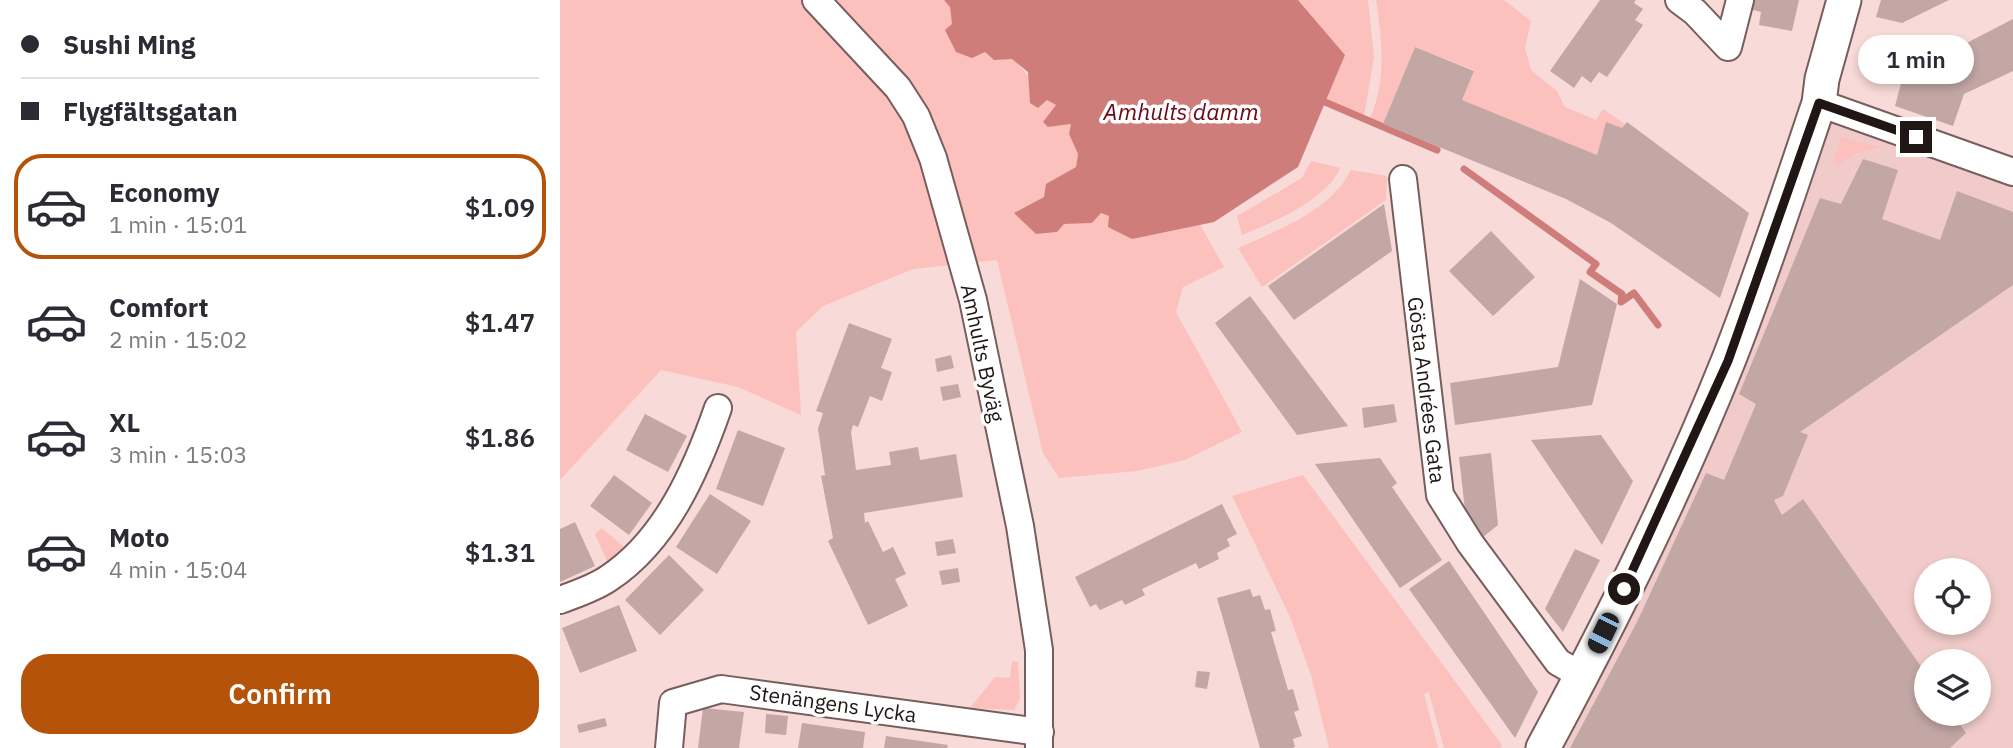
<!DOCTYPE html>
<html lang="en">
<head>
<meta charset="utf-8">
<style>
  :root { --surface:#fff; --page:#f2f2f3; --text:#2b2b33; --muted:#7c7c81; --line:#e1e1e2; --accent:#b45309 }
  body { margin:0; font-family:"IBM Plex Sans",sans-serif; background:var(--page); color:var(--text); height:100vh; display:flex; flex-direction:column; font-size:26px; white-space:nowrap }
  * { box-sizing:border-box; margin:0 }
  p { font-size:23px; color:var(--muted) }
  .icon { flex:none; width:38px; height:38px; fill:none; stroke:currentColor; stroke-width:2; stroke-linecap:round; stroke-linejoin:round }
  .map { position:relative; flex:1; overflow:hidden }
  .details { display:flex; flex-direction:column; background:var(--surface); width:560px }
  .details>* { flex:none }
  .guide { display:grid; align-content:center; height:154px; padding:0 21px; background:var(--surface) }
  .tools { position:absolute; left:1354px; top:558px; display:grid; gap:14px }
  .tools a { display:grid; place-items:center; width:77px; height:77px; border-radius:50%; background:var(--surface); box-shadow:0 4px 10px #0003; font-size:35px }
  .end { position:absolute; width:32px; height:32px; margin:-16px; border:9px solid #201616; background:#fff; box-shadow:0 0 0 4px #fff }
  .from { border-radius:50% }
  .bubble { position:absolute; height:49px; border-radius:24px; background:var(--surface); box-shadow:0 4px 10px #0003; font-size:23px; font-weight:600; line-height:49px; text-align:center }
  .car { position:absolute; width:21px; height:42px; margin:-21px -10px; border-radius:9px; box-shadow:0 0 5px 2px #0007; background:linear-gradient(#222 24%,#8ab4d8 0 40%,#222 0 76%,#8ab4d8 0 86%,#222 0) }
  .guide b { display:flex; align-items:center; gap:24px; height:66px; font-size:26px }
  .guide b+b { border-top:2px solid var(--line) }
  .guide i { width:18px; height:18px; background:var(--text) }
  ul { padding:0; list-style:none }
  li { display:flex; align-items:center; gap:21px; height:105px; margin:0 14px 10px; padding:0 7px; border:4px solid transparent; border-radius:28px }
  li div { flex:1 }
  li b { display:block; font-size:26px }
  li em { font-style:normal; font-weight:600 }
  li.on { border-color:var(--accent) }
  li>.icon { width:63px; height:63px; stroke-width:1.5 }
  .button { display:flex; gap:14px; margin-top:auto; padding:14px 21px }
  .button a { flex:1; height:80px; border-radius:28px; background:var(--accent); color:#fff; font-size:28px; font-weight:600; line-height:80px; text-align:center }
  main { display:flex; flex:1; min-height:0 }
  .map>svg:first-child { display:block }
</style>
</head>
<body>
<main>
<section class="details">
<div class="guide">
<b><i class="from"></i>Sushi Ming</b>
<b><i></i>Flygfältsgatan</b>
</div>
<ul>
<li class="on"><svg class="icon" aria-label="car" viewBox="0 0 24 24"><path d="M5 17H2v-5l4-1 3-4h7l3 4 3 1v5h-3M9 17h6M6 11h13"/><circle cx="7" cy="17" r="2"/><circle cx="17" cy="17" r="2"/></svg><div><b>Economy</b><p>1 min · 15:01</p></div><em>$1.09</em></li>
<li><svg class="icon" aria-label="car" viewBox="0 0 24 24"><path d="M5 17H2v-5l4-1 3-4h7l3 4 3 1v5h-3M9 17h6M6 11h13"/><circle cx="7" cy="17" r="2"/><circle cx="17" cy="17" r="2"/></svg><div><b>Comfort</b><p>2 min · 15:02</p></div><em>$1.47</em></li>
<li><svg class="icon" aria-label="car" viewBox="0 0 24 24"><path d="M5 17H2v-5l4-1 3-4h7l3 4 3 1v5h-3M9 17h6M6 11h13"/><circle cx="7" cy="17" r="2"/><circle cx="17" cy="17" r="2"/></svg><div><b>XL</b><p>3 min · 15:03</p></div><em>$1.86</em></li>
<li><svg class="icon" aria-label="car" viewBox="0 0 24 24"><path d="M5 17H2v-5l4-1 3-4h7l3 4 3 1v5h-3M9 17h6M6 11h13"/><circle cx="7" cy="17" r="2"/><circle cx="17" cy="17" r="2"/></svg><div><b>Moto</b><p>4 min · 15:04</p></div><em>$1.31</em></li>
</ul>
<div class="button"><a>Confirm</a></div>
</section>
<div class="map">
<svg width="1453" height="748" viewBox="0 0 1453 748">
  <rect width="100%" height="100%" fill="#f8dad8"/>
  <path fill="#f1cbc9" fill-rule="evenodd" d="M 1266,118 L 1453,181 L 1453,748 L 991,748 ZM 1367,570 L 1419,570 L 1419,623 L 1367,623 ZM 1367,662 L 1419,662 L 1419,714 L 1367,714 Z"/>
  <g fill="#fcc0bd">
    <path d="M 0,0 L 384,0 L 390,7 L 392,24 L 386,31 L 425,52 L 434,60 L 452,58 C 468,72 478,96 496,105 L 483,122 L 488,127 L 511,124 L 509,134 L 518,154 L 516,167 L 487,184 L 484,197 L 455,213 L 476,234 L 497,232 L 504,224 L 532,223 L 541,213 L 549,216 L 572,239 L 639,223 L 664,267 L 623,287 L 616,312 L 682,432 L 625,460 L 577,471 L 499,478 L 483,453 L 437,260 L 353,269 L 263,306 L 236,332 L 241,415 L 178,387 L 101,370 L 0,480 Z"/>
    <polygon points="738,0 808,0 814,57 804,116 766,100 785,55"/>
    <path d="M 816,0 L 944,0 L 971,21 L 965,48 L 971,70 L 997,91 L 1005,107 L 1036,120 L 1043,109 L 1065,124 L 1062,128 L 1046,122 L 1037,155 L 902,100 L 914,70 L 855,47 L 823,124 L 810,118 C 827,80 822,41 816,0 Z"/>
    <polygon points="1282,137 1320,147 1295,154 1279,164 1273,161"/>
    <path d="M 751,161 L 780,168 C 768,199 712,223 682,235 L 677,216 L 742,178 Z"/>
    <path d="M 791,170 L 827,176 L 826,200 L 702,287 L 678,248 C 718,230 771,211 791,170 Z"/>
    <polygon points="743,475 942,745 940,748 884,748 869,692 864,694 878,748 769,748 751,675 730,617 672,496"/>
    <polygon points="42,528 65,548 52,563 47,561 35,534"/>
    <polygon points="452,661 458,662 460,699 454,710 410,708 435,677 450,678"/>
  </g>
  <polygon fill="#ce7d7a" points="384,0 738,0 785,55 738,167 654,222 572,239 548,227 549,216 541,213 532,223 504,224 497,232 476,234 454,213 484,197 486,184 516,167 518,154 509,134 511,124 488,127 483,122 496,105 487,100 478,108 470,103 468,72 452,59 434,60 425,52 412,58 396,52 385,30 392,24 390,7"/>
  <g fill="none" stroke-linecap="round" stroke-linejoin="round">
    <g stroke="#ce7d7a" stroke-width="7">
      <polyline points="765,102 877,150"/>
      <polyline points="904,169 1036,264 1030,272 1062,294 1061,302 1074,293 1098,325"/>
    </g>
  </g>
  <g fill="#c3a7a5">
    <polygon points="1040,0 1076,0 1074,3 1083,9 1075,20 1083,25 1047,77 1039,72 1031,83 1022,76 1014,88 990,71"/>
    <polygon points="1192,0 1239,0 1232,31 1199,25 1201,12 1190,9"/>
    <polygon points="1321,0 1389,0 1342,23 1316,17"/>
    <polygon points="1453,19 1453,71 1404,94 1393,126 1335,106 1343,76"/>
    <polygon points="855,47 914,71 902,100 1037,155 1046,122 1062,128 1067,122 1189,213 1160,298 1051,223 1006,199 823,124"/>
    <polygon points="1303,159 1338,170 1322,219 1380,240 1397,191 1453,212 1453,285 1240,432 1248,435 1223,496 1214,500 1222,515 1243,499 1367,675 1367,714 1393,714 1406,733 1390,748 1010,748 1077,622 1146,473 1164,480 1196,404 1179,394 1260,198 1281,204"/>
    <polygon points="824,204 832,251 734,320 708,286"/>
    <polygon points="931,231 975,277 933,316 889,271"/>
    <polygon points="1020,279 1057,304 1032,405 895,425 890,383 998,367"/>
    <polygon points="690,296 755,382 788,426 737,435 655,323"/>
    <polygon points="289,323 332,339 321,368 332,372 322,401 310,396 298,427 293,425 291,432 296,470 331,465 329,452 358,447 360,460 396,454 403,497 304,513 305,523 308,521 323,552 333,547 346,574 335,579 348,606 308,625 268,541 273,538 261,476 265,475 258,429 263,413 256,411"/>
    <polygon points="391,355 394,368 377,372 375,359"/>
    <polygon points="398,384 401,397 383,401 380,387"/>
    <polygon points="834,404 837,422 804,428 802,408"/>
    <polygon points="85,414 127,436 108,472 66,450"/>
    <polygon points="178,430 225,448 203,506 156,489"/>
    <polygon points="1041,435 1073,481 1042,545 971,440"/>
    <polygon points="931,453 938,525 923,537 905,510 899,457"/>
    <polygon points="820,458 837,483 832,487 882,560 840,588 755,464"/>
    <polygon points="54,475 92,503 69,535 30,506"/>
    <polygon points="150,494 191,521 157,574 116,547"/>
    <polygon points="662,504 677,534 667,539 670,546 657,553 659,559 639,569 636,563 582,589 585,595 565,605 562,600 540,610 536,604 530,607 515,577"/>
    <polygon points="15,522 35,566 0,582 0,529"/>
    <polygon points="393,539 396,553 377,556 375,542"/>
    <polygon points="1015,549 1040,560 1003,632 985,609"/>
    <polygon points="109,555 144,590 100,635 65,600"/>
    <polygon points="889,561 978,692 955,738 849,589"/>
    <polygon points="398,568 400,582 382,585 379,571"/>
    <polygon points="690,589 693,597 700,595 705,610 710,609 716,631 711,632 728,690 733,689 739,710 734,712 742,736 733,739 735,747 732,748 700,748 657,598"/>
    <polygon points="59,605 77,651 20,673 2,628"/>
    <polygon points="637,671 650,672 647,689 635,687"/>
    <polygon points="143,708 184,712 179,748 138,748"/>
    <polygon points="206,714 228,716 226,735 205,733"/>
    <polygon points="45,718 47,726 19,733 17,725"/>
    <polygon points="242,723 305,732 303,748 238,748"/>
    <polygon points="326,736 388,745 387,748 324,748"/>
  </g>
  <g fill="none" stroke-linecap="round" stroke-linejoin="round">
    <defs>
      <g id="minor">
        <polyline points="256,0 338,88 356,116 373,158 413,300 460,526 479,650 479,748"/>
        <polyline points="1119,0 1135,12 1168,47 1180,0"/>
        <polyline points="1259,103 1453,172"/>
        <polyline points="843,179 880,495 910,543 998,662 1022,676"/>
        <path d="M 0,600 C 16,594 35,588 49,578 C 106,540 136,471 158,408"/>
        <polyline points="109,748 113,703 161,689 480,732"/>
      </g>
      <path id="tertiary" d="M 983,748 C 1051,622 1116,492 1169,359 C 1202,275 1230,189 1259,103 L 1262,79 L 1284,0"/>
    </defs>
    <use href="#minor" stroke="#775e5d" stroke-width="30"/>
    <use href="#tertiary" stroke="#775e5d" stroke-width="37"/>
    <use href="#minor" stroke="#fff" stroke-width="26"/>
    <use href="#tertiary" stroke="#fff" stroke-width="33"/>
  </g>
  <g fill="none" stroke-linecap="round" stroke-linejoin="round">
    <polyline stroke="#201616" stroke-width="9" points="1064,589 1168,361 1259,103 1356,137"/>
  </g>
  <g text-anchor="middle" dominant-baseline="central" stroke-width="7" stroke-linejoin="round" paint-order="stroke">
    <g font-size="21" fill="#201616" stroke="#fff">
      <text transform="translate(423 353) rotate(78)">Amhults Byväg</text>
      <text transform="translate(867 390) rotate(83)">Gösta Andrées Gata</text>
      <text transform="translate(273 703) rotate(8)">Stenängens Lycka</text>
    </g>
    <g font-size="23" font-style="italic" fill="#6e0816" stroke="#fff">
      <text x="621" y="111">Amhults damm</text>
    </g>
  </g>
</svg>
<div class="tools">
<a><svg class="icon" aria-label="locate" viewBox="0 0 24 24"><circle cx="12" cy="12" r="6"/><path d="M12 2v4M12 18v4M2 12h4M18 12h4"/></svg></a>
<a><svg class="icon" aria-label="layers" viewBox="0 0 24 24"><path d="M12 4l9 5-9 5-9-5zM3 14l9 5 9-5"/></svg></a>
</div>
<i class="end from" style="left:1064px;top:589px"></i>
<i class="end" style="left:1356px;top:137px"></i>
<div class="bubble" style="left:1298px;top:35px;width:116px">1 min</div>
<i class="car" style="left:1043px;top:633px;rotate:206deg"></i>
</div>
</main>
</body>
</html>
